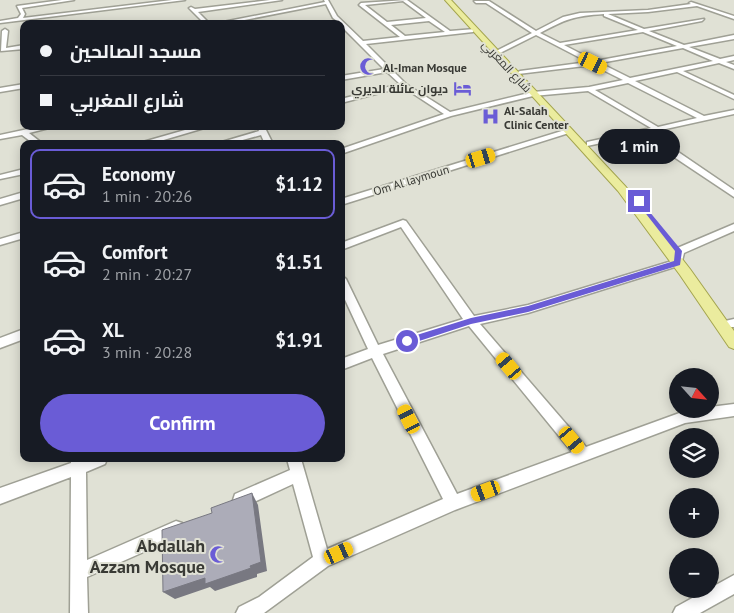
<!DOCTYPE html>
<html lang="en">
<head>
<meta charset="utf-8">
<style>
  :root { --surface:#171b24; --page:#242831; --text:#f1f3f6; --muted:#9ea1a6; --line:#363941; --accent:#6a5cd6 }
  body { margin:0; font-family:"PT Sans",Cairo,sans-serif; background:var(--page); color:var(--text); height:100vh; display:flex; flex-direction:column; font-size:19px; white-space:nowrap }
  * { box-sizing:border-box; margin:0 }
  p { font-size:16px; color:var(--muted) }
  .icon { flex:none; width:28px; height:28px; fill:none; stroke:currentColor; stroke-width:2; stroke-linecap:round; stroke-linejoin:round }
  .map { position:relative; flex:1; overflow:hidden }
  .details { position:absolute; left:20px; top:140px; width:325px; height:322px; display:flex; flex-direction:column; background:var(--surface); border-radius:10px; box-shadow:0 2px 12px #0003 }
  .details>* { flex:none }
  .banner { position:absolute; left:20px; top:20px; width:325px; height:110px; border-radius:10px; box-shadow:0 2px 12px #0003; display:grid; align-content:center; height:110px; padding:0 20px; background:var(--surface) }
  .needle { width:32px; rotate:117deg }
  .tools { position:absolute; left:669px; top:368px; display:grid; gap:10px }
  .tools a { display:grid; place-items:center; width:50px; height:50px; border-radius:50%; background:var(--surface); box-shadow:0 2px 12px #0003; font-size:25px }
  .end { position:absolute; width:22px; height:22px; margin:-11px; border:6px solid #6a5cd6; background:#fff; box-shadow:0 0 0 2px #fff }
  .from { border-radius:50% }
  .bubble { position:absolute; height:35px; border-radius:18px; background:var(--surface); box-shadow:0 2px 12px #0003; font-size:16px; font-weight:800; line-height:35px; text-align:center }
  .car { position:absolute; width:15px; height:30px; margin:-15px -8px; border-radius:6px; box-shadow:0 0 4px 1px #0007; background:linear-gradient(#f5c518 24%,#345 0 40%,#f5c518 0 76%,#345 0 86%,#f5c518 0) }
  .banner b { display:flex; align-items:center; gap:18px; height:48px; font-size:19px }
  .banner b+b { border-top:1px solid var(--line) }
  .banner i { width:12px; height:12px; background:var(--text) }
  ul { padding:9px 0 0; list-style:none }
  li { display:flex; align-items:center; gap:15px; height:70px; margin:0 10px 8px; padding:0 10px; border:2px solid transparent; border-radius:10px }
  li div { flex:1 }
  li b { display:block; font-size:19px }
  li em { font-style:normal; font-weight:800 }
  li.active { border-color:var(--accent) }
  li>.icon { width:45px; height:45px; stroke-width:1.5 }
  .button { display:flex; gap:10px; margin-top:auto; padding:10px 20px }
  .button a { flex:1; height:58px; border-radius:30px; background:var(--accent); color:#fff; font-size:20px; font-weight:800; line-height:58px; text-align:center }
  .map>svg:first-child { display:block }
</style>
</head>
<body>
<div class="map">
<svg width="734" height="613" viewBox="0 0 734 613">
  <rect width="100%" height="100%" fill="#e0e1d5"/>
  <g fill="none" stroke-linecap="round" stroke-linejoin="round">
    <defs>
      <g id="minor">
        <polygon points="62,0 74,0 22,8 25,14 23,18 172,0 185,0 0,23 0,21 18,18 21,14 17,6"/>
        <polygon points="270,0 282,0 198,12 210,24 205,24 189,8 191,7 195,9"/>
        <path d="M 324,0 L 328,0 L 337,16 L 363,41 L 400,37 L 359,5 L 361,3 L 407,0 L 450,31 L 475,29 L 473,32 L 366,44 L 406,84 L 450,112 L 533,92 L 589,87 L 623,80 L 593,65 L 518,74 L 518,72 L 520,71 L 588,62 L 536,35 L 500,53 L 496,53 L 496,51 L 532,33 L 486,3 L 476,3 L 474,1 L 489,1 L 536,31 L 563,17 L 580,13 L 648,10 L 691,4 L 689,3 L 691,2 L 734,16 L 734,19 L 697,6 L 648,12 L 608,14 L 644,29 L 704,19 L 702,21 L 649,31 L 684,45 L 734,35 L 734,39 L 689,47 L 720,59 L 734,56 L 734,60 L 726,62 L 734,65 L 734,69 L 719,63 L 683,71 L 734,95 L 734,99 L 677,72 L 635,81 L 704,116 L 734,110 L 734,114 L 652,132 L 665,143 L 734,190 L 734,197 L 659,147 L 645,134 L 587,146 L 587,142 L 651,128 L 588,91 L 533,96 L 451,116 L 341,154 L 341,149 L 444,114 L 403,87 L 341,103 L 341,99 L 400,84 L 387,72 L 341,80 L 341,76 L 384,69 L 341,26 L 341,24 L 333,18 L 326,4 L 224,24 L 213,24 L 325,2 ZM 403,1 L 426,18 L 387,22 L 365,5 ZM 604,14 L 604,16 L 638,30 L 560,43 L 540,33 C 566,19 574,16 604,14 ZM 429,21 L 445,32 L 405,36 L 391,25 ZM 643,32 L 677,46 L 595,61 L 564,45 ZM 683,48 L 713,61 L 630,78 L 600,63 ZM 628,83 L 697,118 L 658,127 L 595,90 Z"/>
        <polygon points="5,29 8,31 6,48 24,45 24,49 1,51 2,31"/>
        <polygon points="24,84 24,88 0,92 0,88"/>
        <polygon points="42,126 57,126 29,133 43,144 34,144 22,135 0,139 0,135"/>
        <polygon points="199,126 211,126 150,144 136,144"/>
        <polygon points="257,126 264,126 273,144 265,144 261,135 228,144 215,144 259,131"/>
        <polygon points="565,130 572,132 341,205 341,199"/>
        <polygon points="24,169 24,174 0,179 0,175"/>
        <polygon points="24,192 24,198 0,205 0,199"/>
        <path d="M 403,220 L 406,221 L 474,316 L 528,305 L 672,261 L 675,249 L 734,224 L 734,231 L 684,253 L 681,265 L 528,313 L 480,324 L 586,447 L 685,411 L 710,409 L 710,407 L 734,404 L 734,416 L 685,423 L 455,510 L 328,566 L 264,613 L 236,613 L 239,607 L 259,597 L 313,557 L 293,484 L 241,508 L 235,506 L 233,500 L 235,494 L 290,470 L 287,459 L 301,459 L 327,549 L 443,499 L 372,358 L 341,370 L 341,359 L 368,349 L 341,291 L 341,275 L 346,279 L 378,345 L 463,319 L 401,227 L 341,250 L 341,243 ZM 469,326 L 572,452 L 457,494 L 383,354 Z"/>
        <polygon points="24,232 24,238 0,245 0,239"/>
        <polygon points="734,319 734,327 725,327 723,324 725,321"/>
        <polygon points="24,329 24,339 0,348 0,338"/>
        <polygon points="71,459 107,459 105,464 86,472 87,560 176,521 182,523 184,529 182,535 87,577 88,613 70,613 71,477 0,504 0,488 71,463"/>
        <polygon points="734,575 734,594 700,613 673,613 676,607"/>
      </g>
      <polygon id="major" points="445,0 451,0 626,187 690,269 734,331 734,349 729,347 680,275 618,191"/>
    </defs>
    <use href="#minor" stroke="#9fa095" stroke-width="3"/>
    <use href="#major" stroke="#a4a54f" stroke-width="2"/>
    <use href="#minor" fill="#fff" fill-rule="evenodd"/>
    <use href="#major" fill="#ebec9e" fill-rule="evenodd"/>
  </g>
  <polygon fill="#787881" points="252,493 258,505 267,571 257,574 257,577 215,591 210,587 175,599 163,592"/>
  <polygon fill="#acacb8" stroke="#787881" points="252,493 261,562 250,566 251,568 205,584 205,578 163,592 162,530 212,513 211,508"/>
  <polygon fill="#6a5cd6" points="639,199 682,251 680,265 528,312 471,324 407,345 404,344 404,339 471,318 528,306 674,261 675,251 636,201"/>
  <defs>
    <symbol id="mosque-bare" viewBox="-9 -9 18 18"><path d="M3.5-4.9A6 6 0 1 0 3.5 4.9A5 5 0 1 1 3.5-4.9Z" fill="#6a5cd6" stroke="#e0e1d5" stroke-width="2.5" paint-order="stroke"/></symbol>
    <symbol id="hotel-bare" viewBox="-9 -9 18 18"><path d="M-6-4.5h1.5V1H6V5H4.5V3h-9V5H-6ZM-4 0a1.8 1.8 0 1 1 3.6 0ZM.5 0V-2.5h3Q6-2.5 6 0Z" fill="#6a5cd6" stroke="#e0e1d5" stroke-width="2.5" paint-order="stroke"/></symbol>
    <symbol id="hospital-bare" viewBox="-9 -9 18 18"><path d="M-5-5h3v3.5h4V-5h3V5h-3V1.5h-4V5h-3Z" fill="#6a5cd6" stroke="#e0e1d5" stroke-width="2.5" paint-order="stroke"/></symbol>
  </defs>
  <g fill-rule="evenodd">
    <use href="#mosque-bare" x="356" y="54" width="25" height="25"/>
    <use href="#hotel-bare" x="450" y="76" width="25" height="25"/>
    <use href="#hospital-bare" x="478" y="104" width="25" height="25"/>
    <use href="#mosque-bare" x="206" y="542" width="25" height="25"/>
  </g>
  <g text-anchor="middle" dominant-baseline="central" stroke-width="4" stroke-linejoin="round" paint-order="stroke">
    <g font-size="12" fill="#393a35" stroke="#e0e1d5">
      <text transform="translate(507 66) rotate(47)">شارع المغربي</text>
      <text transform="translate(411 180) rotate(-17)">Om Al laymoun</text>
    </g>
    <g font-size="12" font-weight="bold" fill="#393a35" stroke="#e0e1d5" text-anchor="start">
      <text x="383" y="67">Al-Iman Mosque</text>
      <text x="448" y="88" text-anchor="end">ديوان عائلة الديري</text>
      <text x="504" y="110">Al-Salah<tspan x="504" dy="14">Clinic Center</tspan></text>
    </g>
    <g font-size="18" font-weight="bold" fill="#393a35" stroke="#e0e1d5" text-anchor="end">
      <text x="205" y="545">Abdallah<tspan x="205" dy="21">Azzam Mosque</tspan></text>
    </g>
  </g>
</svg>
<div class="tools">
<a><svg class="needle" viewBox="-14 -14 28 28"><path d="M0-13l5 13h-10z" fill="#e53935"/><path d="M0 13l5-13h-10z" fill="#9ea1a6"/></svg></a>
<a><svg class="icon" aria-label="layers" viewBox="0 0 24 24"><path d="M12 4l9 5-9 5-9-5zM3 14l9 5 9-5"/></svg></a>
<a>+</a>
<a>−</a>
</div>
<i class="end from" style="left:407px;top:341px"></i>
<i class="end" style="left:639px;top:201px"></i>
<div class="bubble" style="left:598px;top:129px;width:82px">1 min</div>
<i class="car" style="left:593px;top:63px;rotate:116deg"></i>
<i class="car" style="left:481px;top:158px;rotate:73deg"></i>
<i class="car" style="left:509px;top:366px;rotate:320deg"></i>
<i class="car" style="left:409px;top:419px;rotate:333deg"></i>
<i class="car" style="left:572px;top:440px;rotate:140deg"></i>
<i class="car" style="left:486px;top:491px;rotate:250deg"></i>
<i class="car" style="left:339px;top:553px;rotate:66deg"></i>
<div class="banner">
<b><i class="from"></i>مسجد الصالحين</b>
<b><i></i>شارع المغربي</b>
</div>
<section class="details">
<ul>
<li class="active"><svg class="icon" aria-label="car" viewBox="0 0 24 24"><path d="M5 17H2v-5l4-1 3-4h7l3 4 3 1v5h-3M9 17h6M6 11h13"/><circle cx="7" cy="17" r="2"/><circle cx="17" cy="17" r="2"/></svg><div><b>Economy</b><p>1 min · 20:26</p></div><em>$1.12</em></li>
<li><svg class="icon" aria-label="car" viewBox="0 0 24 24"><path d="M5 17H2v-5l4-1 3-4h7l3 4 3 1v5h-3M9 17h6M6 11h13"/><circle cx="7" cy="17" r="2"/><circle cx="17" cy="17" r="2"/></svg><div><b>Comfort</b><p>2 min · 20:27</p></div><em>$1.51</em></li>
<li><svg class="icon" aria-label="car" viewBox="0 0 24 24"><path d="M5 17H2v-5l4-1 3-4h7l3 4 3 1v5h-3M9 17h6M6 11h13"/><circle cx="7" cy="17" r="2"/><circle cx="17" cy="17" r="2"/></svg><div><b>XL</b><p>3 min · 20:28</p></div><em>$1.91</em></li>
</ul>
<div class="button"><a>Confirm</a></div>
</section>
</div>
</body>
</html>
